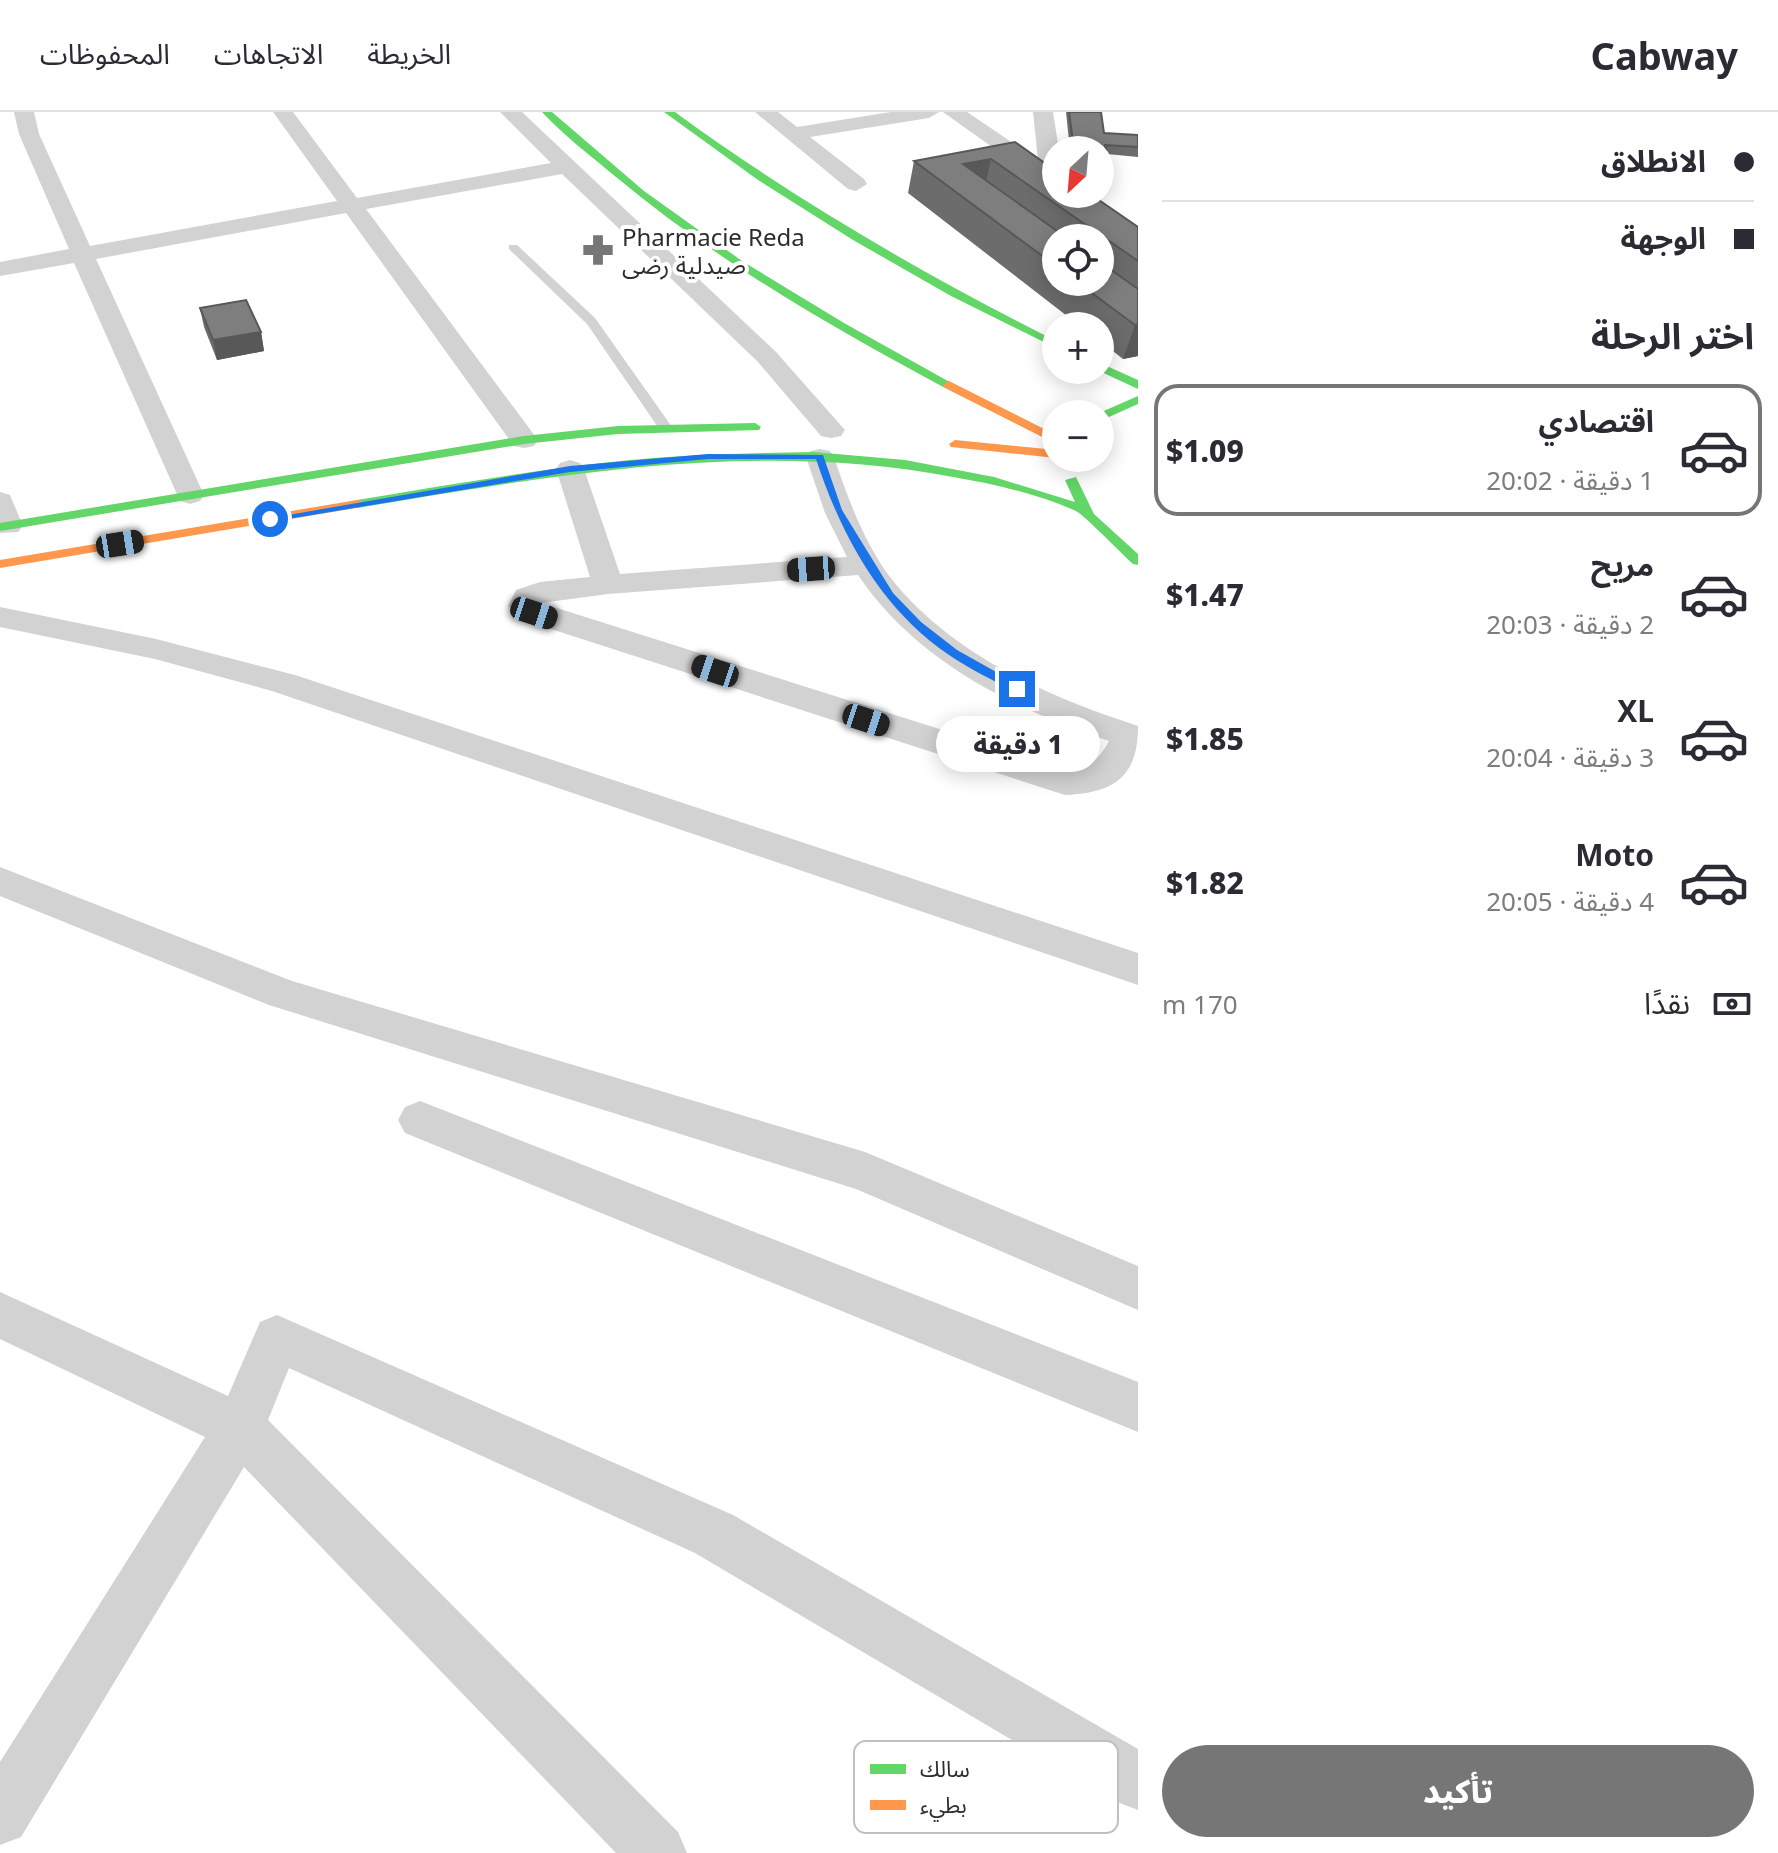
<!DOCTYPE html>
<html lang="ar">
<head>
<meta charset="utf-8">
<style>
  :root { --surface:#fff; --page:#f7f7f7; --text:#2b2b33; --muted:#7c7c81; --line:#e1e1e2; --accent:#767676 }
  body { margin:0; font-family:"Noto Sans","Noto Sans Arabic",sans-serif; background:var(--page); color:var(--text); direction:rtl; height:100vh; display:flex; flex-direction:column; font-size:30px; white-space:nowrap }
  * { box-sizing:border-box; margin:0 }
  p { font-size:26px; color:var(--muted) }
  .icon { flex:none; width:44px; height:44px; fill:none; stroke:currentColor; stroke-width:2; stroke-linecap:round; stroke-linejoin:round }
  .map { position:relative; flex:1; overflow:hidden; direction:ltr }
  .sheet { display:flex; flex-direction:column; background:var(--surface); width:640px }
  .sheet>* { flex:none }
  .top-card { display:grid; align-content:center; height:176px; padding:0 24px; background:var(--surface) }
  .needle { width:52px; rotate:206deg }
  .controls { position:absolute; left:1042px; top:24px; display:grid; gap:16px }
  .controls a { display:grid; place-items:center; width:72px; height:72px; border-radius:50%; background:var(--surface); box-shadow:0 4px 20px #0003; font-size:40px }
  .end { position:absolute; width:36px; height:36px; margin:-18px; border:10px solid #1a73e8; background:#fff; box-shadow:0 0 0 4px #fff }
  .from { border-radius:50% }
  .bubble { position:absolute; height:56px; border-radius:28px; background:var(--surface); box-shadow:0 4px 20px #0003; font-size:26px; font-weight:800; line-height:56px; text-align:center; direction:rtl }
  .car { position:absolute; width:24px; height:48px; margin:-24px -12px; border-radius:10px; box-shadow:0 0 6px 2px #0007; background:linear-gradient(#222 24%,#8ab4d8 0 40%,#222 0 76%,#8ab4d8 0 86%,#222 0) }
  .top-card b { display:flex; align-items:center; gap:28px; height:76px; font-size:30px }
  .top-card b+b { border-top:2px solid var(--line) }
  .top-card i { width:20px; height:20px; background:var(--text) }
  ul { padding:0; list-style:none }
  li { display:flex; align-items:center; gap:24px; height:132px; margin:0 16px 12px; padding:0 8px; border:4px solid transparent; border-radius:24px }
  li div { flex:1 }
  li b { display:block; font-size:30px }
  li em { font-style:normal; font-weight:800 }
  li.selected { border-color:var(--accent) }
  li>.icon { width:72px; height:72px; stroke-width:1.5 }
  h2 { padding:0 24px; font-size:36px; line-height:96px }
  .pay { display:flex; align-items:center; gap:20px; height:88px; padding:0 24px; font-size:30px }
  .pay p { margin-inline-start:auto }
  .primary-button { display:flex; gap:16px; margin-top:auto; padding:16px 24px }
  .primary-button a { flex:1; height:92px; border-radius:48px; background:var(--accent); color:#fff; font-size:32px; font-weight:800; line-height:92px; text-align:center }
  header { display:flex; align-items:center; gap:48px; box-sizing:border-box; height:112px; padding:0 40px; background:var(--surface); border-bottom:2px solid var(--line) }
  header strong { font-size:38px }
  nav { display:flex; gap:44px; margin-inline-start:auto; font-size:28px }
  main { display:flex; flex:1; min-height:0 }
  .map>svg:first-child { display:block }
</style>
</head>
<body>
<header>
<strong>Cabway</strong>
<nav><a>الخريطة</a><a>الاتجاهات</a><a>المحفوظات</a></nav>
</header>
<main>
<section class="sheet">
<div class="top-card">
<b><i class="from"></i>الانطلاق</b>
<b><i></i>الوجهة</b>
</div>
<h2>اختر الرحلة</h2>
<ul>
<li class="selected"><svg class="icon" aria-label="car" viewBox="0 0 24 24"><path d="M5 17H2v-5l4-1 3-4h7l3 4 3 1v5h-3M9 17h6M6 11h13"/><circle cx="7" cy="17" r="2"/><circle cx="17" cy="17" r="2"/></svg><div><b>اقتصادي</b><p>1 دقيقة · 20:02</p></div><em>$1.09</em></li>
<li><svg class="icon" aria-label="car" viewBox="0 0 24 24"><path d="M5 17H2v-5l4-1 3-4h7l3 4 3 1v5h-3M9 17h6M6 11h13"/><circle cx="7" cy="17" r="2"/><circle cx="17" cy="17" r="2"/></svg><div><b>مريح</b><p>2 دقيقة · 20:03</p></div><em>$1.47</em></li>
<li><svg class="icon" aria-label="car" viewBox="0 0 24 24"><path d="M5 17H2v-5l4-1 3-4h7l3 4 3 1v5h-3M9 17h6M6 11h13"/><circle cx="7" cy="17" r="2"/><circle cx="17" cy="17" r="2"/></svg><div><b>XL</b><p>3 دقيقة · 20:04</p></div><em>$1.85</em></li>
<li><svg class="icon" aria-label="car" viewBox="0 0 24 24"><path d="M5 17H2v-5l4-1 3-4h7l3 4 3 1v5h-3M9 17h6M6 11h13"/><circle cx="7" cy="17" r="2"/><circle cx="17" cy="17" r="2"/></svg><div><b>Moto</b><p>4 دقيقة · 20:05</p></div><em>$1.82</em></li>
</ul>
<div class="pay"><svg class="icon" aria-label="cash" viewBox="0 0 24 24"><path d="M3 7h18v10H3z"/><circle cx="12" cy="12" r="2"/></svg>نقدًا<p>170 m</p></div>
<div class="primary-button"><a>تأكيد</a></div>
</section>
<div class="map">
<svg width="1138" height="1741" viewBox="0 0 1138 1741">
  <rect width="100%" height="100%" fill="#fff"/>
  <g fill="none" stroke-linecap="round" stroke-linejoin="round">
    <polygon fill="#d2d2d2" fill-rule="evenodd" points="509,133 517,133 595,206 672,315 670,318 660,318 587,212 509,137"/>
    <g fill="#d2d2d2" fill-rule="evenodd">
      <polygon points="14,0 34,0 39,22 90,134 337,89 273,0 293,0 357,86 551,51 500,0 522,0 776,240 845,318 841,324 831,326 821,324 758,250 562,62 366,97 538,328 534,334 524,336 514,334 346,101 96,147 204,383 200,389 190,392 180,389 74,151 0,164 0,150 69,137 19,22"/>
      <polygon points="755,0 778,0 797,15 891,0 939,0 929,6 810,25 864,67 867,72 856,79 848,77"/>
      <polygon points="943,0 967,0 1038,48 1033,0 1053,0 1059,38 1056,38 1056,53 1052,58 1056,60 1056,77 1048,75"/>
      <path d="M 820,337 L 830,339 L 834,345 C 848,387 865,432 890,465 C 950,542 1048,585 1138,614 C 1138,665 1114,681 1065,683 L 523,508 L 508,494 L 516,478 L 540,470 L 590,465 L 556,357 L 560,351 L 570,348 L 580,351 L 584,357 L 620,462 L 847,445 L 825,401 L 806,345 L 810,339 ZM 858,463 C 916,549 1013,597 1109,629 C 1098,649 1089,656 1066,657 L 541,491 L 608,482 Z"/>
      <polygon points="0,380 10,383 23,414 18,420 0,421"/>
      <polygon points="0,495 156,527 295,563 1138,841 1138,873 272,579 155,547 0,515"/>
      <polygon points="0,755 292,869 865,1040 1138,1154 1138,1198 856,1077 269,893 0,784"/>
      <polygon points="420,989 1138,1270 1138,1320 405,1021 398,1008 405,995"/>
      <polygon points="0,1180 228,1284 260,1210 277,1203 733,1403 1138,1637 1138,1698 1117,1690 695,1441 289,1256 268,1308 678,1720 687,1741 616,1741 244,1355 21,1725 0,1733 0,1650 205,1325 0,1227"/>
    </g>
    <g fill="#63d668" fill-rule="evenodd">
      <path d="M 542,0 L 552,0 L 644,79 L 742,149 L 844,211 L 955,273 L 945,276 C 829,214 717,149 616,65 C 591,44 564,24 542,0 Z"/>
      <path d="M 664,0 L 675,0 C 795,88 923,162 1056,229 L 1056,236 L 951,184 L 853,128 L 758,68 Z"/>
      <polygon points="1100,251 1138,268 1138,277 1097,258 1100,258"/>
      <polygon points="1138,284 1138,292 1100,309 1100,302 1097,302"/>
      <polygon points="755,311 761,315 759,318 618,322 524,332 0,419 0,411 524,324 618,314"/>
      <path d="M 814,340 L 905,348 L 994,365 L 1075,390 L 1065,368 L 1076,365 L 1094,402 L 1138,442 L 1138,453 L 1133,452 C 1122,442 1084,403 1076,399 C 1038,382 994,372 953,365 C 755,327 554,363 357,396 L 350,392 L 357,388 C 448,373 539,357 630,348 C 691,342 752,341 814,340 Z"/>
    </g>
    <g fill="#ff974d" fill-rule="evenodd">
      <polygon points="949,269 1056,323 1056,332 945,276 943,273"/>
      <polygon points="955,328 1056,338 1056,346 951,335 949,332"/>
      <polygon points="357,388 362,389 362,395 0,456 0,448"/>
    </g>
  </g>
  <g fill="#6c6c6c" fill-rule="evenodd">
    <polygon points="1066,0 1101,0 1104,21 1138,23 1138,45 1107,42 1109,56 1107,65 1100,65 1100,38 1070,38"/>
    <path d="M 1015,30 L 1138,115 L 1138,244 L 1123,247 L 1100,229 L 1100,214 L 1080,214 L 908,81 L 914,49 ZM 1056,126 L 1100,126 L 1100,170 L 1056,170 Z"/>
    <polygon points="200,196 261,220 264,239 217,248 204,215"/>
  </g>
  <g fill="#585858">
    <polygon points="991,47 984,79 963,52"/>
    <polygon points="1138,212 1138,244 1123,247 1135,213"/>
    <polygon points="261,220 264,239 217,248 213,228"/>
  </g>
  <g fill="#7e7e7e" stroke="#585858" stroke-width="2">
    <polygon points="1069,0 1101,0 1104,21 1138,23 1138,35 1105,33 1109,56 1100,55 1100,38 1074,38"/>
    <polygon points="1015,30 1056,59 1056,82 1090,82 1138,115 1138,149 991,47 963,52 1067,126 1056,126 1056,154 914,49"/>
    <polygon points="1100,150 1138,177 1138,212 1135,213 1077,170 1100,170"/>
    <polygon points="246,188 261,220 213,228 200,196"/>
  </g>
  <path fill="#1a73e8" d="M 708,342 L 823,343 L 842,398 L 893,481 L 921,510 L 957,538 L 1021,574 L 1021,580 L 1014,580 C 992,567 969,557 949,543 C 881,497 841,423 816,347 L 708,347 L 570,360 L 270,410 L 265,407 L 570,354 Z"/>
  <defs>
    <symbol id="pharmacy-bare" viewBox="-9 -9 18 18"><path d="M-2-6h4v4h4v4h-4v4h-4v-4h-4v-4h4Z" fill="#767676" stroke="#fff" stroke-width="2.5" paint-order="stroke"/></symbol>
  </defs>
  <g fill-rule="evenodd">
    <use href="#pharmacy-bare" x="576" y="116" width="44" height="44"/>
  </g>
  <g text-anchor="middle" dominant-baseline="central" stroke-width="8" stroke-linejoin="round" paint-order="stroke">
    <g font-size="24" fill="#2d2d2d" stroke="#fff" text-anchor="start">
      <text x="622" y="124">Pharmacie Reda<tspan x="622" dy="28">صيدلية رضى</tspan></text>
    </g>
  </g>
  <rect x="854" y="1629" width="264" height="92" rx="12" fill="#fff" stroke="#c0c0c0" stroke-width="2"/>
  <rect x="870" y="1652" width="36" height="10" fill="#63d668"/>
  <rect x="870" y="1688" width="36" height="10" fill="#ff974d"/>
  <g font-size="22" fill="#2d2d2d">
    <text x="920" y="1665">سالك</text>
    <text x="920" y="1701">بطيء</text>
  </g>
</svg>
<div class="controls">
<a><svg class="needle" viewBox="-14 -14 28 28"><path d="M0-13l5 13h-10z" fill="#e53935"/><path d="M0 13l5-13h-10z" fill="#7c7c81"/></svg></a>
<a><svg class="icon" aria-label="locate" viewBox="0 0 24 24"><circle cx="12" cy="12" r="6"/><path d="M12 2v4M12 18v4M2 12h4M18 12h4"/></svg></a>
<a>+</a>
<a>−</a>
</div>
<i class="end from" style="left:270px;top:407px"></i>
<i class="end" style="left:1017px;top:577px"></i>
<div class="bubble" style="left:936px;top:604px;width:164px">1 دقيقة</div>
<i class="car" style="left:120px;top:432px;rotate:81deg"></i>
<i class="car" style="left:811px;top:457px;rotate:266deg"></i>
<i class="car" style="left:534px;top:501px;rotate:108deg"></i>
<i class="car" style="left:715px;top:559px;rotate:288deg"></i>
<i class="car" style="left:866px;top:608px;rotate:108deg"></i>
</div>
</main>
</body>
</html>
